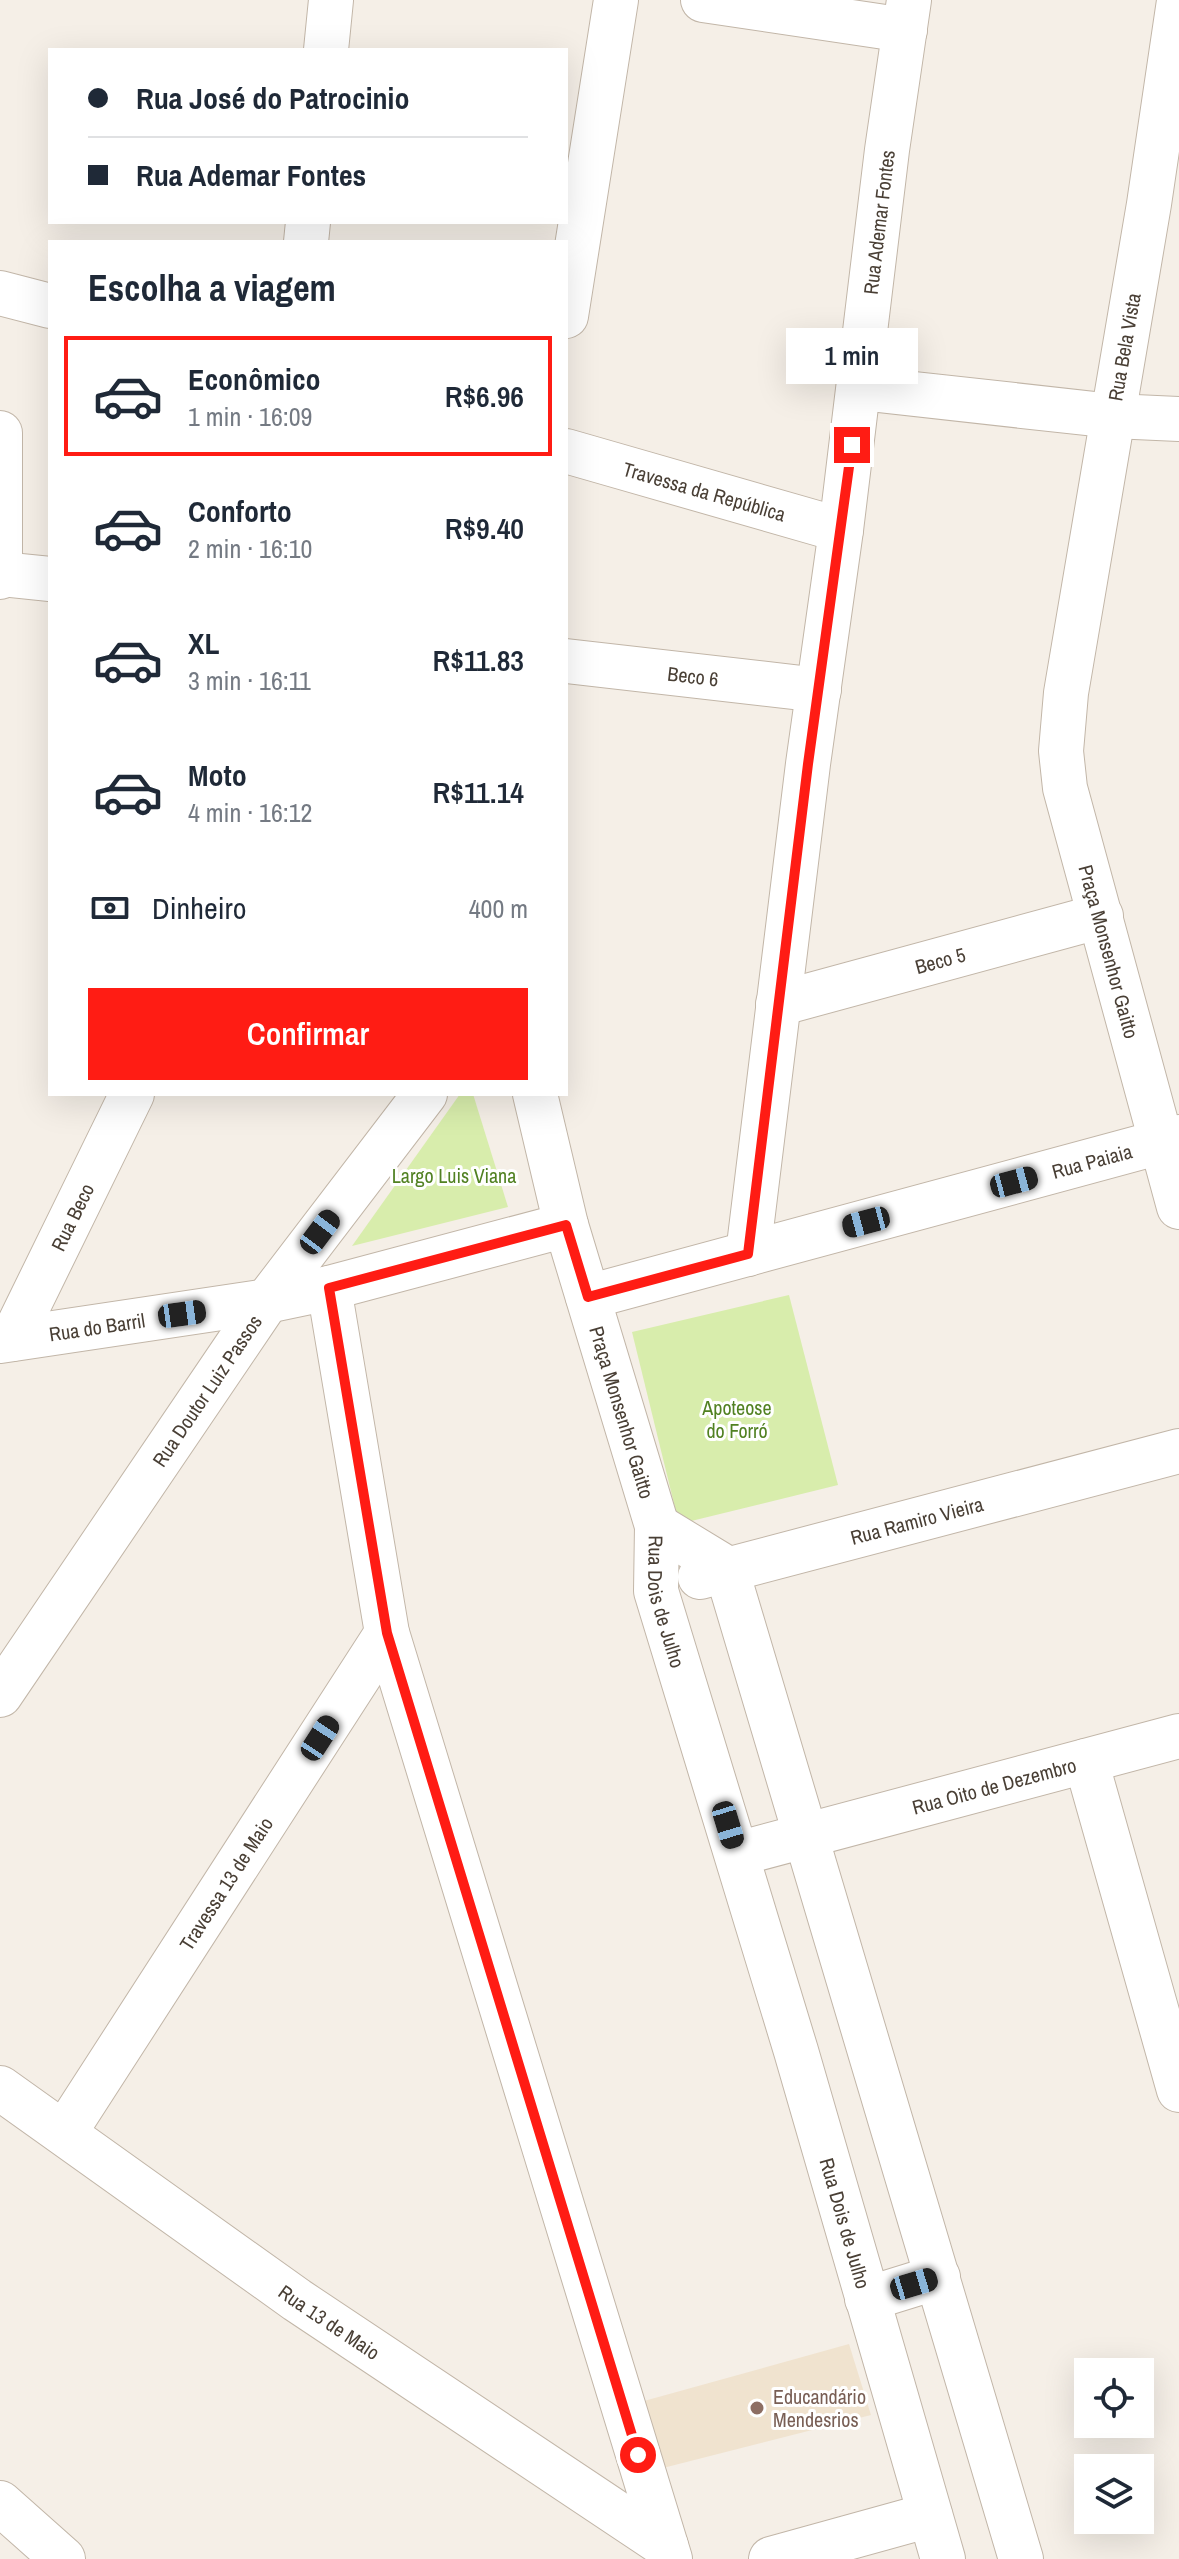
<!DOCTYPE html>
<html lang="pt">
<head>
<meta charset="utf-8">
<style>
  :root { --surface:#fff; --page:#f2f2f3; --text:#1f2937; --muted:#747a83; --line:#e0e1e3; --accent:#ff1c14 }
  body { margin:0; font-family:"Archivo Narrow",sans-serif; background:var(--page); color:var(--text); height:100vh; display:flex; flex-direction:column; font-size:30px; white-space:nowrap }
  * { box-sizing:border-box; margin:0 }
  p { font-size:26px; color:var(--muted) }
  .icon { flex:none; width:44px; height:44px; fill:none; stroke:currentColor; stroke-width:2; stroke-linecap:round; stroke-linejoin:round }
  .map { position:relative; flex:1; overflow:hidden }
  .sheet { position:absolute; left:48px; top:240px; width:520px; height:856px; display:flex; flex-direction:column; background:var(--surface); border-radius:0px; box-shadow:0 8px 32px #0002 }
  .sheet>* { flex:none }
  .top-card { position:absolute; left:48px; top:48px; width:520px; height:176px; border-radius:0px; box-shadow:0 8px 32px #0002; display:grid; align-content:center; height:176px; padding:0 40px; background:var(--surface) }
  .tools { position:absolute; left:1074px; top:2358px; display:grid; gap:16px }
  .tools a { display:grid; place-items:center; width:80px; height:80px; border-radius:0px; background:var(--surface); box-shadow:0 8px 32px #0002; font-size:40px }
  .end { position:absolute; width:36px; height:36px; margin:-18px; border:10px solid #ff1c14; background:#fff; box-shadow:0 0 0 4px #fff }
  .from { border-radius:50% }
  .bubble { position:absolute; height:56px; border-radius:0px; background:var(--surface); box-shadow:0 8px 32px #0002; font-size:26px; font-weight:600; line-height:56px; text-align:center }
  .car { position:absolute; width:24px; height:48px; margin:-24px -12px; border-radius:10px; box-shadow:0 0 6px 2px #0007; background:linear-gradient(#222 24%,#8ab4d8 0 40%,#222 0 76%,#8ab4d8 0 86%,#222 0) }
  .top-card b { display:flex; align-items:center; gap:28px; height:76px; font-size:30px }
  .top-card b+b { border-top:2px solid var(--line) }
  .top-card i { width:20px; height:20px; background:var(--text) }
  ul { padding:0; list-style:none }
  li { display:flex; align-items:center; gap:24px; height:120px; margin:0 16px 12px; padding:0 24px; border:4px solid transparent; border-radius:0px }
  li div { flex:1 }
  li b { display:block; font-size:30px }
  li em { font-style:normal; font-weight:600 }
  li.on { border-color:var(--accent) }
  li>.icon { width:72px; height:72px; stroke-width:1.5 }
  h2 { padding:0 40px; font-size:36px; line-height:96px }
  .pay { display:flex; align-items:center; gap:20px; height:88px; padding:0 40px; font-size:30px }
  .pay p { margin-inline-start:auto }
  .button { display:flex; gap:16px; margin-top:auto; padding:16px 40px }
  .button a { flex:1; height:92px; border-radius:0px; background:var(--accent); color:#fff; font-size:32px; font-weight:600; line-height:92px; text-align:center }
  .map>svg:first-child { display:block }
</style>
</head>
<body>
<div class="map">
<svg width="1179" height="2559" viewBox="0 0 1179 2559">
  <rect width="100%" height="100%" fill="#f5efe7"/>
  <polygon fill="#f0e3cf" points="849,2344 871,2415 663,2468 644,2401"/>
  <g fill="#d8edac">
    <polygon points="460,1094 473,1094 508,1207 352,1246"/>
    <polygon points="789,1295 838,1485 679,1524 632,1332"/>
  </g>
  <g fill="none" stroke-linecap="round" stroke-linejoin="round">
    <defs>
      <g id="minor">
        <polyline points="703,0 905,30"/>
        <path id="s1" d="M 1179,1 L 1149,204 L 1066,693 L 1061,751 L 1065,788 L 1179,1207"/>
        <polyline points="326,50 331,0"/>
        <polyline points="306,242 308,222"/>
        <polyline points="0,293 50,306"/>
        <polyline points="566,316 616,0"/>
        <polyline points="860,388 1113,416 1179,419"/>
        <polyline points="0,433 0,577"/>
        <path id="s2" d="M 566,451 L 841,530"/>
        <polyline points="0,574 50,579"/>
        <path id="s3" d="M 566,661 L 819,690"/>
        <path id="s4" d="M 778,1004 L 1101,916"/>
        <path id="s5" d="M 535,1094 L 566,1225 L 657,1526 L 656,1591 L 796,2051 L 943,2559"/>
        <path id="s6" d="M 748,1254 L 808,764 L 841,530 L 887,150 L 909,0"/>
        <polyline points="329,1288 387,1633 670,2559"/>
        <path id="s7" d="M 588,1297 L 1179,1137"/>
        <path id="s8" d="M 12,1339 L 132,1094"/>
        <path id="s9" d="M 0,1341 L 267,1301 L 329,1288 L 566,1225"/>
        <polyline points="657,1526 726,1568 1021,2559"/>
        <path id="s10" d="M 700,1577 L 1179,1451"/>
        <path id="s11" d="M 0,1695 L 267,1301 L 425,1094"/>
        <polyline points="1086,1761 1179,2090"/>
        <path id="s12" d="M 737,1854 L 1179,1736"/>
        <path id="s13" d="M 0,2088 L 297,2300 L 666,2546"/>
        <path id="s14" d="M 65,2132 L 387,1633"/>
        <polyline points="867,2299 938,2277"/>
        <polyline points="0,2503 63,2559"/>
        <polyline points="771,2559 930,2515"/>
      </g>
    </defs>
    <use href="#minor" stroke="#c2b6a8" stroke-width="46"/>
    <use href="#minor" stroke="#fff" stroke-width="44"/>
  </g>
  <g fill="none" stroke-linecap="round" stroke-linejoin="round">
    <polyline stroke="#ff1c14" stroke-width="10" points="638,2455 387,1633 329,1288 566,1225 588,1297 748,1254 808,764 852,445"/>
  </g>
  <circle fill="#8d6e63" stroke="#fff" stroke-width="3" cx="757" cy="2408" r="8"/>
  <g text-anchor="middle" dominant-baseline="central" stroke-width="6" stroke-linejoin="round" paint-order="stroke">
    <g font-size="20" fill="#493f35" stroke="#fff">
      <text stroke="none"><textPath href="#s6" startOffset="1040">Rua Ademar Fontes</textPath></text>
      <text transform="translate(1124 347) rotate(-80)">Rua Bela Vista</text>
      <text stroke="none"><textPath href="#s2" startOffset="144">Travessa da República</textPath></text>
      <text stroke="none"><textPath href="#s3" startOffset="128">Beco 6</textPath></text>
      <text stroke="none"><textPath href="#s1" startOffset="966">Praça Monsenhor Gaitto</textPath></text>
      <text stroke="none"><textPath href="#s4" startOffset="168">Beco 5</textPath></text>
      <text stroke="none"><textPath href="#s7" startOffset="522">Rua Paiaia</textPath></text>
      <text stroke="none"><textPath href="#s8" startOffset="136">Rua Beco</textPath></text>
      <text stroke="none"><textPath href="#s9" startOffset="98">Rua do Barril</textPath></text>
      <text stroke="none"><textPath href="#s11" startOffset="368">Rua Doutor Luiz Passos</textPath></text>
      <text stroke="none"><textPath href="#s5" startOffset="330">Praça Monsenhor Gaitto</textPath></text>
      <text stroke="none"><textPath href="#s10" startOffset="224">Rua Ramiro Vieira</textPath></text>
      <text stroke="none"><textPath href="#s5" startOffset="526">Rua Dois de Julho</textPath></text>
      <text stroke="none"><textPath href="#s12" startOffset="266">Rua Oito de Dezembro</textPath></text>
      <text stroke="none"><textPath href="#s14" startOffset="296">Travessa 13 de Maio</textPath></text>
      <text stroke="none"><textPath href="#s5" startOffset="1174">Rua Dois de Julho</textPath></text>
      <text stroke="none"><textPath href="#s13" startOffset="404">Rua 13 de Maio</textPath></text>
    </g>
    <g font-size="20" fill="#518122" stroke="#fff">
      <text x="454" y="1175">Largo Luis Viana</text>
      <text x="737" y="1407">Apoteose<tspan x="737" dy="23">do Forró</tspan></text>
    </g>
    <g font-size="20" fill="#785e54" stroke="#fff" text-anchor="start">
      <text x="773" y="2396">Educandário<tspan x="773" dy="23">Mendesrios</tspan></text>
    </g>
  </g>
</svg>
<div class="tools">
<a><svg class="icon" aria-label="locate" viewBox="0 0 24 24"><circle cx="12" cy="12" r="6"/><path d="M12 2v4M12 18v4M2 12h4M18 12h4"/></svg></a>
<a><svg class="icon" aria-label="layers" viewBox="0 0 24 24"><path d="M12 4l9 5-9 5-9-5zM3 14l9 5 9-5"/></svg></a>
</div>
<i class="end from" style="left:638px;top:2455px"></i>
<i class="end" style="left:852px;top:445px"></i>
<div class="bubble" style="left:786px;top:328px;width:132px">1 min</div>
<i class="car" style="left:1014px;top:1182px;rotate:75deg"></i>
<i class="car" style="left:866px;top:1222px;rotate:255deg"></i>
<i class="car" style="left:320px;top:1232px;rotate:37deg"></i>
<i class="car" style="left:182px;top:1314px;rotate:82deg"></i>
<i class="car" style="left:320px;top:1738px;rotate:33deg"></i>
<i class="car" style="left:728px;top:1825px;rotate:163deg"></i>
<i class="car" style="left:914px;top:2284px;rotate:73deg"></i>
<div class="top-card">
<b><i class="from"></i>Rua José do Patrocinio</b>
<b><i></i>Rua Ademar Fontes</b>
</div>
<section class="sheet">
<h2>Escolha a viagem</h2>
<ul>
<li class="on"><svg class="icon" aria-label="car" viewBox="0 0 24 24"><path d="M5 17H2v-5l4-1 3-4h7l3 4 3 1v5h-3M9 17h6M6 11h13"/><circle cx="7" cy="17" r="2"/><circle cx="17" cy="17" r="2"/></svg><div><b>Econômico</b><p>1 min · 16:09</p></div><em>R$6.96</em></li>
<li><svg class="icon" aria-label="car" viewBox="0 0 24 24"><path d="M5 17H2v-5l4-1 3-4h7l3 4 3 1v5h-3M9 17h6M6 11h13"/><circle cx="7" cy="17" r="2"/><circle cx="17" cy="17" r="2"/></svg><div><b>Conforto</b><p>2 min · 16:10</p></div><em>R$9.40</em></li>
<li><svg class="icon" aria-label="car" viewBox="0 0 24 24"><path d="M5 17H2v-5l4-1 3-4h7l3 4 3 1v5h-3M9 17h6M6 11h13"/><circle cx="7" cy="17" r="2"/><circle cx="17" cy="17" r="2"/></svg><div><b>XL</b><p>3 min · 16:11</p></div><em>R$11.83</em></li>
<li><svg class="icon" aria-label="car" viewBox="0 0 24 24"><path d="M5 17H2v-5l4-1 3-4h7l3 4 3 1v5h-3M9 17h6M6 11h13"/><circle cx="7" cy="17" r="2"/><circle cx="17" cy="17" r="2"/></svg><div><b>Moto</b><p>4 min · 16:12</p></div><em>R$11.14</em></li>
</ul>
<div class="pay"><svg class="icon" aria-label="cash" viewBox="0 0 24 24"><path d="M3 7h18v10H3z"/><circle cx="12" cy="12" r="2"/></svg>Dinheiro<p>400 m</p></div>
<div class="button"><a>Confirmar</a></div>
</section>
</div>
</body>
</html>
